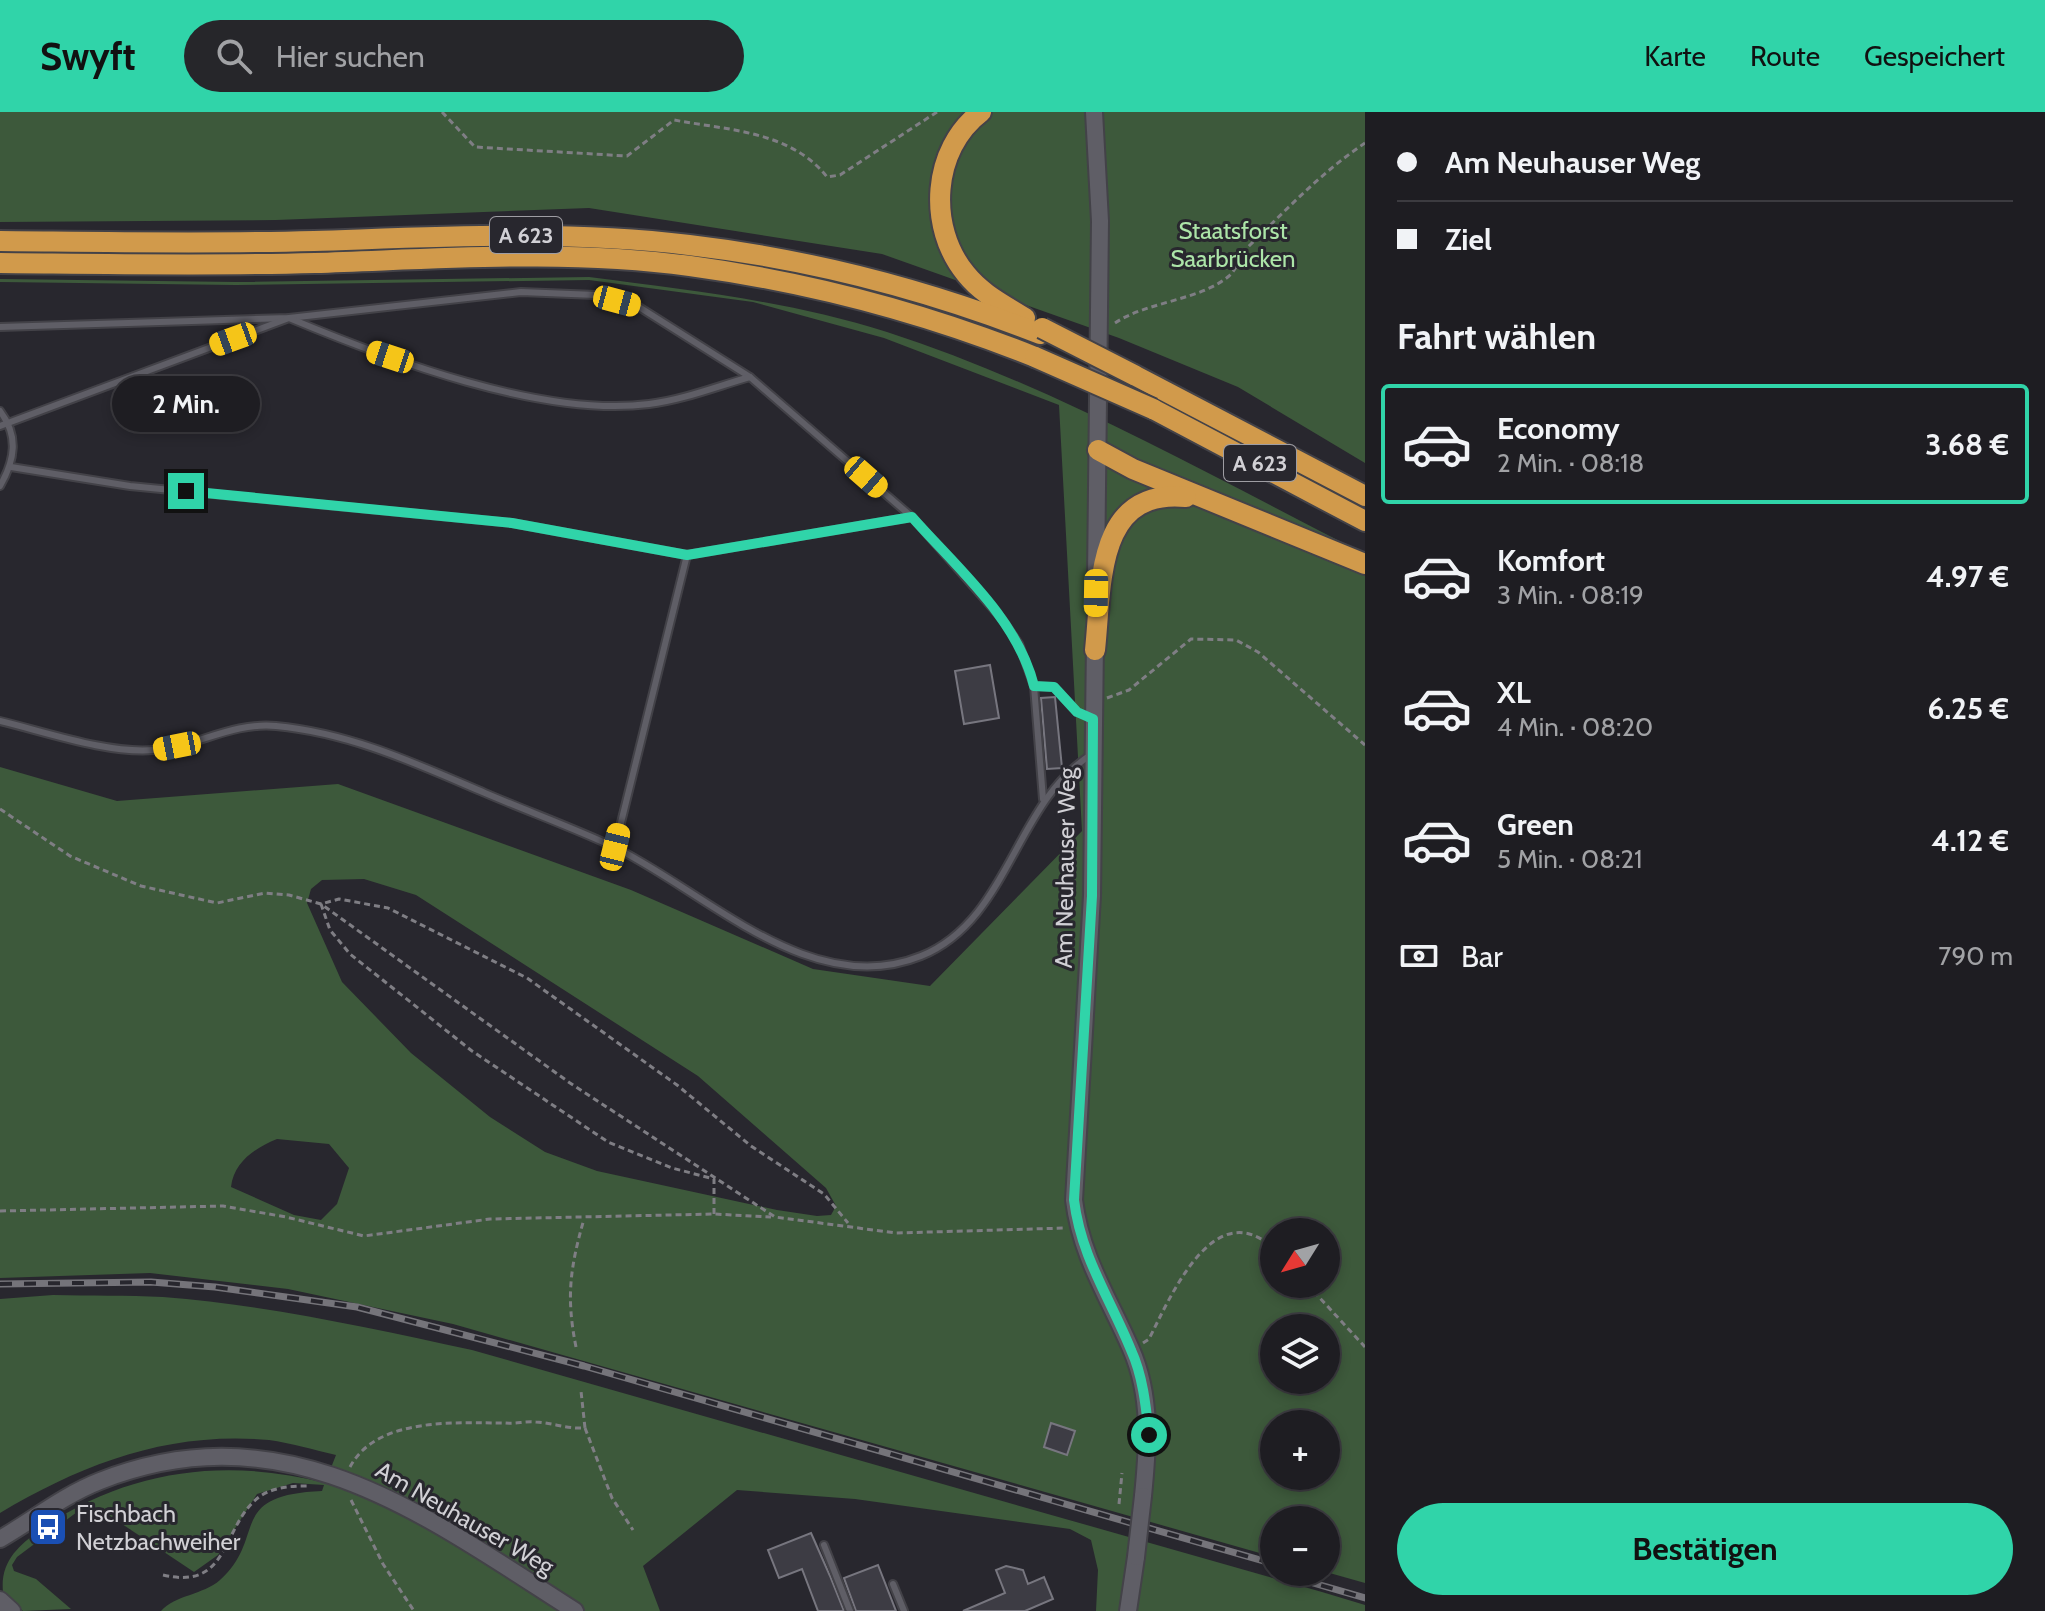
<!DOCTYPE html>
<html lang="de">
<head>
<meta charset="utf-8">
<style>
  :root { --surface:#1e1d22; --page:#26262a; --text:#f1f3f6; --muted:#a1a2a5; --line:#3c3b40; --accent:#30d4a9 }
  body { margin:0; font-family:Cabin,sans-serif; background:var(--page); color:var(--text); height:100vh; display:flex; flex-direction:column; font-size:30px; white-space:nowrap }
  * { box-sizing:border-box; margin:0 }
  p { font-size:26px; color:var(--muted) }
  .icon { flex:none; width:44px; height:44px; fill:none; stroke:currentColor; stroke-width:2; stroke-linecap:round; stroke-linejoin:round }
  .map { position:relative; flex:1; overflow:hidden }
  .drawer { display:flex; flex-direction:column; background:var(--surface); width:680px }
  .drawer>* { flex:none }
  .hud { display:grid; align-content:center; height:176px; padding:0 32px; background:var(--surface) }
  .needle { width:52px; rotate:233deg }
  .controls { position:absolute; left:1260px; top:1106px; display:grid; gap:16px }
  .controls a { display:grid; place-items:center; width:80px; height:80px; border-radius:50%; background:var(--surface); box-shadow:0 4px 12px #0003,0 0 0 2px var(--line); font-size:40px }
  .end { position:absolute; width:36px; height:36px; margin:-18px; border:10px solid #30d4a9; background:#111; box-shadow:0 0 0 4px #111 }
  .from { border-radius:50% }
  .bubble { position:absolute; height:56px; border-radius:28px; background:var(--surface); box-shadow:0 4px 12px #0003,0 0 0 2px var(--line); font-size:26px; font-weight:700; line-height:56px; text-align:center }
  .car { position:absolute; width:24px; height:48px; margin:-24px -12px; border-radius:10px; box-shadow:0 0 6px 2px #0007; background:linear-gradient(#f5c518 24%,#345 0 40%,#f5c518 0 76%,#345 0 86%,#f5c518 0) }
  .hud b { display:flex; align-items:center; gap:28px; height:76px; font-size:30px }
  .hud b+b { border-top:2px solid var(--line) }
  .hud i { width:20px; height:20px; background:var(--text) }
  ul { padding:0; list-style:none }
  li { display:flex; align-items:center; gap:24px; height:120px; margin:0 16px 12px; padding:0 16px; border:4px solid transparent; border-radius:8px }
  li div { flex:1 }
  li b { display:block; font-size:30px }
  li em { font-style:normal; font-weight:700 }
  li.current { border-color:var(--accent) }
  li>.icon { width:72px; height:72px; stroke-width:1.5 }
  h2 { padding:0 32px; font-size:36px; line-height:96px }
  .pay { display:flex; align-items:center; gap:20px; height:88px; padding:0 32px; font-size:30px }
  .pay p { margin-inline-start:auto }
  .button { display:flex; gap:16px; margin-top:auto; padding:16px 32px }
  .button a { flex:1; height:92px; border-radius:48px; background:var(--accent); color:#111; font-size:32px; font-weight:700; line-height:92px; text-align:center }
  header { display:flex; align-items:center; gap:48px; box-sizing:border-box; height:112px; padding:0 40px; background:var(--accent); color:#111 }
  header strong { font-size:38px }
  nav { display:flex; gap:44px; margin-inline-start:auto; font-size:28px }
  .search { width:560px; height:72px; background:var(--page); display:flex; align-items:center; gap:20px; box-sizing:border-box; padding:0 28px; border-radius:44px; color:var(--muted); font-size:30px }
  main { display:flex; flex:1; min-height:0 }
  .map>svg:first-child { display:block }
</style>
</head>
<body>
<header>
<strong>Swyft</strong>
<div class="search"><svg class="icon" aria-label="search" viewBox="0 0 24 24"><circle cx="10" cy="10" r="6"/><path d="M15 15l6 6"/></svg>Hier suchen</div>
<nav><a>Karte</a><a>Route</a><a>Gespeichert</a></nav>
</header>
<main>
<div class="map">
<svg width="1365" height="1499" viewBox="0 0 1365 1499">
  <rect width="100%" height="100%" fill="#28272e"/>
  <g fill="#3d593b" fill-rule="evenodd">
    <polygon points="0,0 1365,0 1365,351 1238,275 1119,226 882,142 589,96 276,108 0,110"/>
    <path d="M 589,165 C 689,178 789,189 887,220 C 1054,274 1209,363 1365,442 L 1365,1471 L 1326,1460 L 1326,1408 L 1274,1408 L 1274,1445 L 453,1212 L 288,1177 L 150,1161 L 0,1166 L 0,655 L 117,689 L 338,672 L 631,778 L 813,857 L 930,874 L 1082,719 L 1059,293 L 884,226 L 753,190 L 589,168 L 236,173 L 0,170 L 0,167 L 236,170 ZM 364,767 L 416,783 L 698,964 L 826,1076 L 836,1094 L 831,1103 L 817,1104 L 777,1098 L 597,1059 L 545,1040 L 490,1005 L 411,941 L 342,870 L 307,791 L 311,777 L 322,768 ZM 277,1027 L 329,1032 L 349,1056 L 337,1092 L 321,1108 L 294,1103 L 231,1075 C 234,1050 255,1036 277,1027 ZM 1274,1120 L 1326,1120 L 1326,1172 L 1274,1172 ZM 1274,1216 L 1326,1216 L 1326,1268 L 1274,1268 ZM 1274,1312 L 1326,1312 L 1326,1364 L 1274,1364 Z"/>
    <path d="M 53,1183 C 90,1184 127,1183 163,1185 C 267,1193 370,1216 472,1238 L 1322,1480 L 1365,1493 L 1365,1499 L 1096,1499 L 1098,1458 L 1091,1428 L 1070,1417 L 855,1387 L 737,1378 L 643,1454 L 660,1499 L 161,1499 C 175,1483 203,1483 220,1468 C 268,1425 225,1383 322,1379 L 324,1373 L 293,1371 L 257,1382 L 218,1443 L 194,1460 L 98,1396 L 85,1394 L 17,1445 L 12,1453 L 14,1459 L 36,1467 L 71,1497 L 23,1499 L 3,1480 C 0,1450 18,1434 40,1418 C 126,1358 224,1345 325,1371 L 336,1343 C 314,1338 291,1331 269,1328 C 169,1319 84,1351 0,1401 L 0,1187 Z"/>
  </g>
  <g fill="#3d3c44" stroke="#77767f" stroke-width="2">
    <polygon points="990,553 999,606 964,612 955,559"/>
    <polygon points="1055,585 1062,656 1047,657 1041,586"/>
    <polygon points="1051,1311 1075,1319 1067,1343 1044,1335"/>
    <polygon points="811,1421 830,1464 844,1499 818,1499 802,1457 779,1466 768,1438"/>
    <polygon points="878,1453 896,1499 856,1499 844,1466"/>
    <polygon points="1006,1454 1023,1458 1028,1472 1044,1465 1053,1487 1025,1499 963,1499 1005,1481 996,1458"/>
  </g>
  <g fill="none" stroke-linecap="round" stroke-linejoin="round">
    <defs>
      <g id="lane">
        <polyline points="0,215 289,206 521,180 596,183 639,195 750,265 912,405 1002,507 1019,532 1034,574 1043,687"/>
        <path d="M 0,299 C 19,324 15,348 0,374"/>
        <path d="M 0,314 L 289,206 C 387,247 543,306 649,292 C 683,288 718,274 750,265"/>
        <polyline points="11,355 130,374 512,411 687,443 912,405"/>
        <polyline points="1034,574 1054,575 1077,600 1093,607"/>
        <path d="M 0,609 C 46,620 108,642 154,638 C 197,635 230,610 276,614 C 351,621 417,652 485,681 C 527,699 571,715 612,734 C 704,778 810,889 921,844 C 1010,808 1014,691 1092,642"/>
        <polyline points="615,735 687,443"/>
        <polyline points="824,1433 850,1499"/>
        <polyline points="893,1472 904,1499"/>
      </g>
      <g id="secondary">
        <polyline points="1094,0 1100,109 1096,465"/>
        <path d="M 1095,529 L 1092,784 L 1074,1088 C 1081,1145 1109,1186 1131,1237 C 1152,1285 1148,1334 1143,1384"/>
        <path d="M 0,1427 C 33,1408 64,1383 100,1369 C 287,1296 424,1403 575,1499"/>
        <polyline points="0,1488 12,1499"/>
        <polyline points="1128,1499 1136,1445"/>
      </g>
      <g id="highway">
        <path d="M 981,0 C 932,37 927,115 966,162 C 982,182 1003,192 1025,206"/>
        <path d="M 0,129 C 105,130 210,132 314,129 C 440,125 564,118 689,133 C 808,147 928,178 1040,222"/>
        <path d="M 0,151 C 105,152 210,154 315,151 C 440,147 566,137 690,154 C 808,170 925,201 1035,245"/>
        <polyline points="1134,263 1365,384"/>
        <polyline points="1153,297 1365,409"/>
        <polyline points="1098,338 1133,357 1365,452"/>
        <path d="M 1095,538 C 1102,474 1095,376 1186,385"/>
      </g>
    </defs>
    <use href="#lane" stroke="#434248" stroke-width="10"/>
    <use href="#secondary" stroke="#434248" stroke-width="20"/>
    <use href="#highway" stroke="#434248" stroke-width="24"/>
    <g stroke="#7f7e84" stroke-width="3" stroke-dasharray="6 4" stroke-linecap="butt">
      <path d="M 442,0 L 475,35 L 627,44 L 674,8 C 727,18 791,19 827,65 L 840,63 L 937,0"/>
      <path d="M 1115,211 C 1148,189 1199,189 1229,164 C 1238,156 1241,142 1250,133 C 1287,97 1322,60 1365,31"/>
      <polyline points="1107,586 1129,578 1191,527 1236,528 1258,540 1365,633"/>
      <polyline points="0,697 70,744 141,774 217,791 265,781 289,783 321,792 570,971 775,1105 896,1121 1066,1116"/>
      <polyline points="0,1099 223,1094 286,1105 364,1124 490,1107 714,1102 771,1105"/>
      <polyline points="714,1102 714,1067 672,1056 608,1030 472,939 350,842 330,818 321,792 339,787 388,796 527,866 677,973 751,1034 824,1082 848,1111"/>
      <polyline points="1307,1172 1365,1235"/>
      <path d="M 1143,1231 L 1149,1227 C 1170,1186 1214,1080 1274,1137"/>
      <path d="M 576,1235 C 566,1185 570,1156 584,1107"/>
      <polyline points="585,1316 612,1386 633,1418"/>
      <path d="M 350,1355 C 377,1304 459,1311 505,1311 C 515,1312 526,1309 536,1310 C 553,1311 567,1317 585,1316 L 581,1279"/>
      <polyline points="351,1388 383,1452 414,1499"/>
      <polyline points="1119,1392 1122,1361"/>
      <path d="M 163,1463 C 231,1479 221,1414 259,1385 C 273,1375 291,1374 307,1374"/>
    </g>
    <use href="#lane" stroke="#5f5e66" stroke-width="6"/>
    <use href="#secondary" stroke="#5f5e66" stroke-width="16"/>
    <use href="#highway" stroke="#d19a4b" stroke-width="20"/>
    <defs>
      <g id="rail">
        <polyline points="0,1172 151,1170 215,1175 357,1195 584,1254 1274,1452"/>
        <polyline points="1275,1460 1365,1486"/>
      </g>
    </defs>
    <use href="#rail" stroke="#75747a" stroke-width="7"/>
    <use href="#rail" stroke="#28272e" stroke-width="4" stroke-dasharray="12" stroke-linecap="butt"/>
    <defs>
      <polyline id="secondary-bridge" points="1136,1445 1143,1384"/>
      <g id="highway-bridge">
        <polyline points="1042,216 1134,263"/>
        <polyline points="1035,245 1153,297"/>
      </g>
    </defs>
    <use href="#secondary-bridge" stroke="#434248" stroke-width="20" stroke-linecap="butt"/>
    <use href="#highway-bridge" stroke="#434248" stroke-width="24" stroke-linecap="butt"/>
    <use href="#secondary-bridge" stroke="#5f5e66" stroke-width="16"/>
    <use href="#highway-bridge" stroke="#d19a4b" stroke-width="20"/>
  </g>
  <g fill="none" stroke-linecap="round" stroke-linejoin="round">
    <path stroke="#30d4a9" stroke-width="10" d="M 186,379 L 512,411 L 687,443 L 912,405 C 957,456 1017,506 1034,574 L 1054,575 L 1077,600 L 1093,607 L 1092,784 L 1074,1088 C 1081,1145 1110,1186 1131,1238 C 1143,1264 1146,1295 1149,1323"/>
  </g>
  <defs>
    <symbol id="bus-square" viewBox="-11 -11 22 22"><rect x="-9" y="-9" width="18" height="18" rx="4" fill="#1a4fb4" stroke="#28272e"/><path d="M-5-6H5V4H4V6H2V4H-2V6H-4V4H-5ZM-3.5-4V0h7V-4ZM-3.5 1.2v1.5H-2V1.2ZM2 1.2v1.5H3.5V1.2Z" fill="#fff"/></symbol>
  </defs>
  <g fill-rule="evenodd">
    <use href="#bus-square" x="26" y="1393" width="44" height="44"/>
  </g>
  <g text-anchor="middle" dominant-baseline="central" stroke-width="6" stroke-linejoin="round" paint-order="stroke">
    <g fill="#28272e" stroke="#9e9da3" stroke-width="2">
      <rect x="490" y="105" width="72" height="36" rx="6"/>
      <rect x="1224" y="333" width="72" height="36" rx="6"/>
    </g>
    <g font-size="22" font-weight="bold" fill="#d1d0d5">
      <text x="526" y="123">A 623</text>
      <text x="1260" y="351">A 623</text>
    </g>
    <g font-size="24" fill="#ace5a8" stroke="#28272e">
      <text x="1233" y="118">Staatsforst<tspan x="1233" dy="28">Saarbrücken</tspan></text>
    </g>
    <g font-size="24" fill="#d1d0d5" stroke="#28272e">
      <text transform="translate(1065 756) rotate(-89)">Am Neuhauser Weg</text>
      <text transform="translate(465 1406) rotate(30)">Am Neuhauser Weg</text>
    </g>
    <g font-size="24" fill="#d1d0d5" stroke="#28272e" text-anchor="start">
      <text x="76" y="1401">Fischbach<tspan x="76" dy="28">Netzbachweiher</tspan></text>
    </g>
  </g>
</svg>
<div class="controls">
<a><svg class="needle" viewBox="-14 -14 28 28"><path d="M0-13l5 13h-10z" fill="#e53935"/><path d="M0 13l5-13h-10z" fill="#a1a2a5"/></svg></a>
<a><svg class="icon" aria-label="layers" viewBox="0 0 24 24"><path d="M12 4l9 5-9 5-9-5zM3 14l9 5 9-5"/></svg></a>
<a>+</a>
<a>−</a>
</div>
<i class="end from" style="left:1149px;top:1323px"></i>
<i class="end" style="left:186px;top:379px"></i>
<div class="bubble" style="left:112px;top:264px;width:148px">2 Min.</div>
<i class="car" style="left:617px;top:189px;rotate:105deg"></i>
<i class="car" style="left:233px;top:227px;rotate:250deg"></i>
<i class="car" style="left:390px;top:245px;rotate:288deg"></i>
<i class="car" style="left:866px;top:365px;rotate:131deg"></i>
<i class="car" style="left:1096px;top:481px;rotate:181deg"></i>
<i class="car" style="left:177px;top:634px;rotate:259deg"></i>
<i class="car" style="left:615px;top:735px;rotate:14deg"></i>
</div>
<section class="drawer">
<div class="hud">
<b><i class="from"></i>Am Neuhauser Weg</b>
<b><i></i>Ziel</b>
</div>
<h2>Fahrt wählen</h2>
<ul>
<li class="current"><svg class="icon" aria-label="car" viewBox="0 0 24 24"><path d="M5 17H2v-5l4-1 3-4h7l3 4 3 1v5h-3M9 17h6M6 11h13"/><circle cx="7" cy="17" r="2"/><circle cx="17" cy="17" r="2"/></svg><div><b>Economy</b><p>2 Min. · 08:18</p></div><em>3.68 €</em></li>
<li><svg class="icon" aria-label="car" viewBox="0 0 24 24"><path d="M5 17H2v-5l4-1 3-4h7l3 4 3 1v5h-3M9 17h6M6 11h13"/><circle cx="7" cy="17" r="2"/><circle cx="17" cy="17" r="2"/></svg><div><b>Komfort</b><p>3 Min. · 08:19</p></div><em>4.97 €</em></li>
<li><svg class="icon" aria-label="car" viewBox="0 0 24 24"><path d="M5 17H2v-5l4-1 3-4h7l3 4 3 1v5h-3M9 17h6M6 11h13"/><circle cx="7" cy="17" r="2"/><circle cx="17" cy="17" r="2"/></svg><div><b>XL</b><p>4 Min. · 08:20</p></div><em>6.25 €</em></li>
<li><svg class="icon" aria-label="car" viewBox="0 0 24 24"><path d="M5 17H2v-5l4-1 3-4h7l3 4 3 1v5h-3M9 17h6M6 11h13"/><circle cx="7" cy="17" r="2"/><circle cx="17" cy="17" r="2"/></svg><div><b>Green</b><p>5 Min. · 08:21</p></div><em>4.12 €</em></li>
</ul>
<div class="pay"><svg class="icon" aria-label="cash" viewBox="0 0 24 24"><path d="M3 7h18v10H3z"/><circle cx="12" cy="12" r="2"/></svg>Bar<p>790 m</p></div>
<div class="button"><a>Bestätigen</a></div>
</section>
</main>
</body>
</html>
